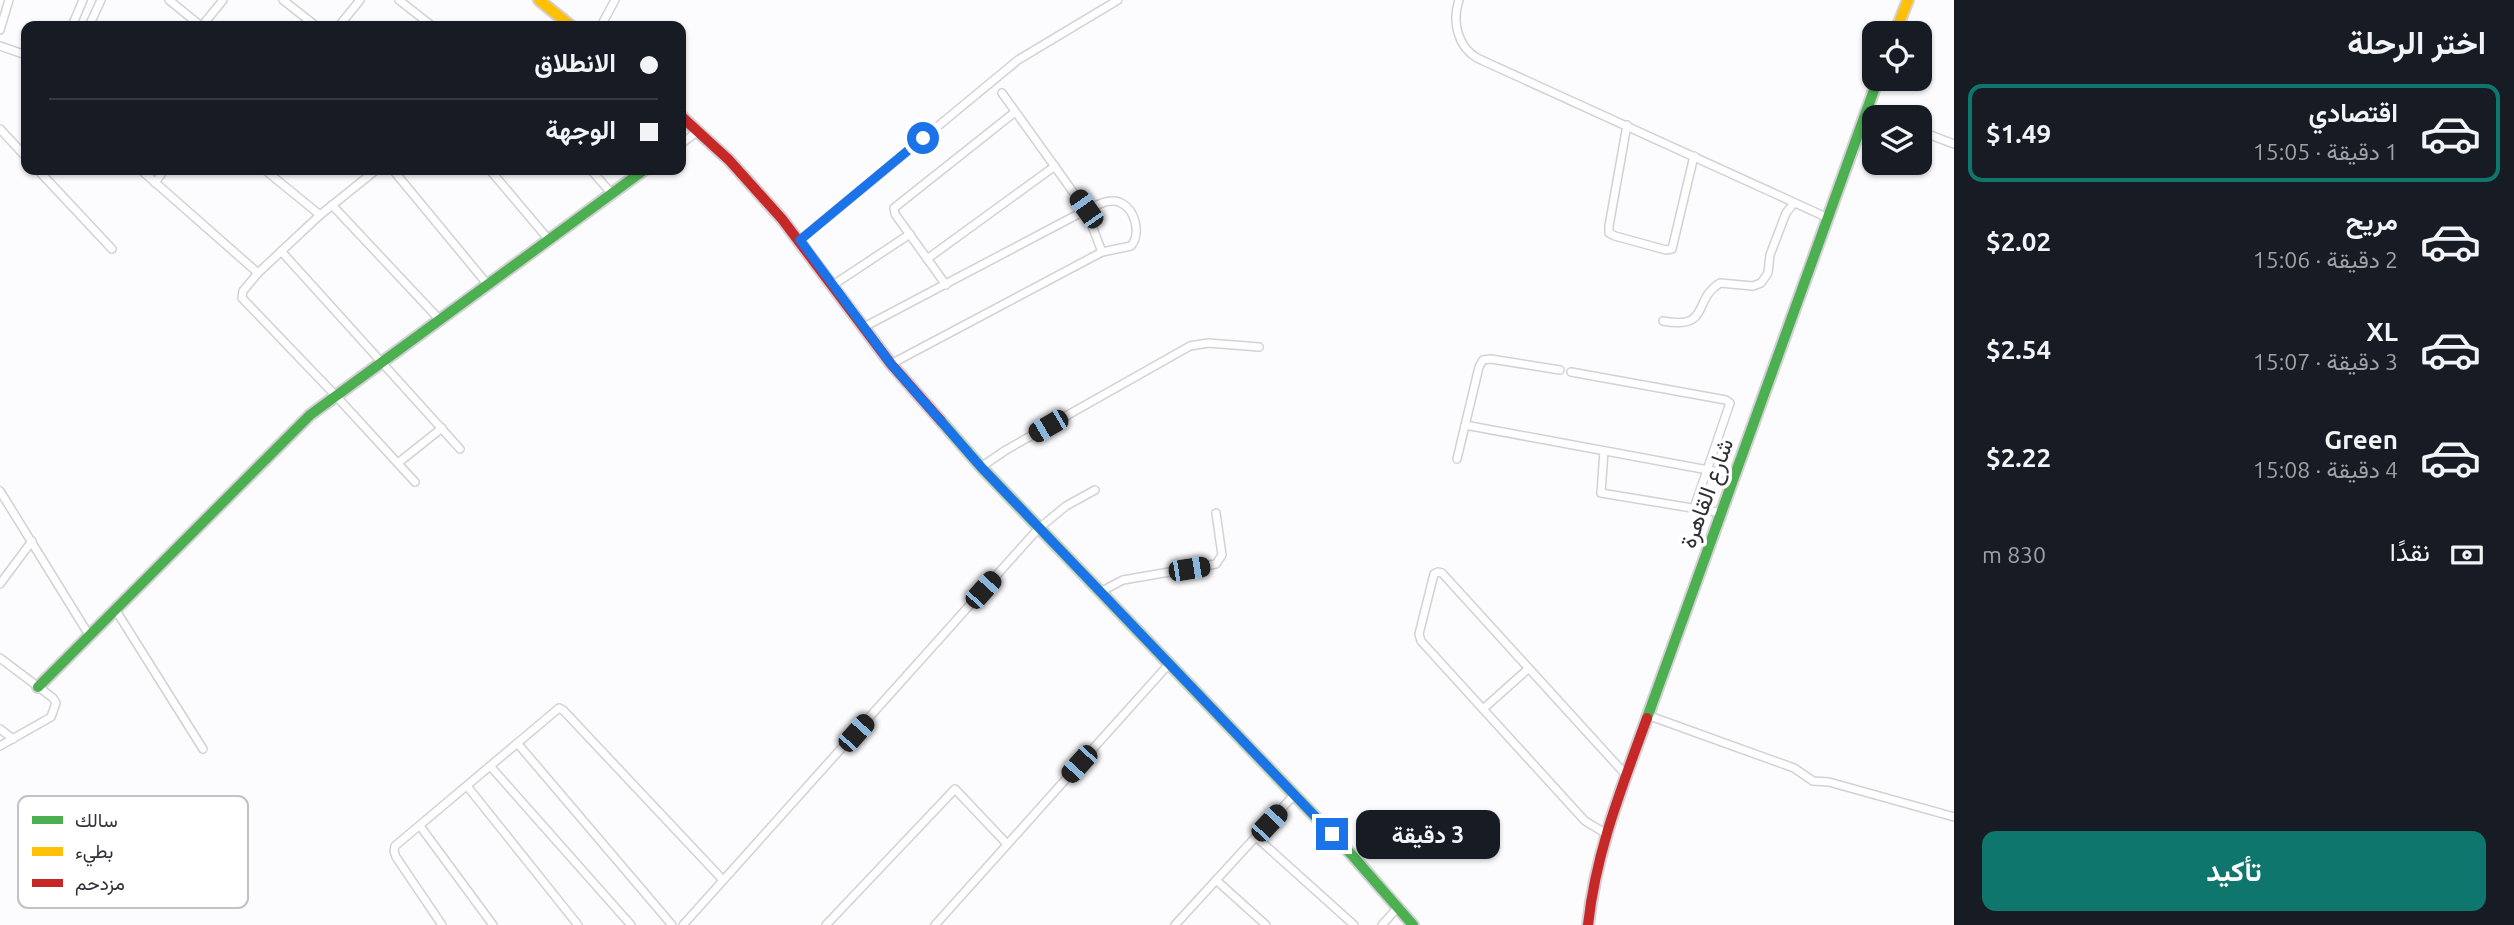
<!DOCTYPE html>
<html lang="ar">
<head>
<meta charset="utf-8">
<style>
  :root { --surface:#171b24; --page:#242831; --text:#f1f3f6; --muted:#9ea1a6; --line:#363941; --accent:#0f766e }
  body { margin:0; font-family:Ubuntu,Vazirmatn,sans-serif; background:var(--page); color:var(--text); direction:rtl; height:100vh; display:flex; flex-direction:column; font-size:26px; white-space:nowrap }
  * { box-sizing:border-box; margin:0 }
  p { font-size:23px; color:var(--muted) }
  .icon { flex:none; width:38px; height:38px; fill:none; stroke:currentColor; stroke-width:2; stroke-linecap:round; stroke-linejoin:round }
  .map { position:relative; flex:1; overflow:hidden; direction:ltr }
  .drawer { display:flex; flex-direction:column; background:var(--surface); width:560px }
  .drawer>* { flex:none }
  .top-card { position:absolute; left:21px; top:21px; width:665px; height:154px; border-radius:14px; box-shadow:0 2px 5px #0004; direction:rtl; display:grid; align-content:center; height:154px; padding:0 28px; background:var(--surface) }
  .buttons { position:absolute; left:1862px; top:21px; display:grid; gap:14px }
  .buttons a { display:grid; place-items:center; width:70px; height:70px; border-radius:14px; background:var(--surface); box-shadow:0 2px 5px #0004; font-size:35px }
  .end { position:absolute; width:32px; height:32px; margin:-16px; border:9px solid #1a73e8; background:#fff; box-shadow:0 0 0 4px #fff }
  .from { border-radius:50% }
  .bubble { position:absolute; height:49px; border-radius:14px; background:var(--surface); box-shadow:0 2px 5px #0004; font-size:23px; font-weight:700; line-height:49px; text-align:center; direction:rtl }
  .car { position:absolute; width:21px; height:42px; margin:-21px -10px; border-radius:9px; box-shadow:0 0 5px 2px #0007; background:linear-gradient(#222 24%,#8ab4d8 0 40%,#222 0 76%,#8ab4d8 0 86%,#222 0) }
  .top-card b { display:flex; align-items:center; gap:24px; height:66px; font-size:26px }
  .top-card b+b { border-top:2px solid var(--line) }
  .top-card i { width:18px; height:18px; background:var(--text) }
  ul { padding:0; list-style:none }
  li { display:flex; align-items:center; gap:21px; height:98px; margin:0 14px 10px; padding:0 14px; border:4px solid transparent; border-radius:14px }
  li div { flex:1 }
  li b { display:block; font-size:26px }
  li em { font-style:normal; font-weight:700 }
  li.selected { border-color:var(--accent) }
  li>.icon { width:63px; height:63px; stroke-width:1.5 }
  h2 { padding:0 28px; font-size:32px; line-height:84px }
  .pay { display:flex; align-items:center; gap:18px; height:77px; padding:0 28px; font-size:26px }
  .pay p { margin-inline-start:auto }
  .action { display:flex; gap:14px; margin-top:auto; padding:14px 28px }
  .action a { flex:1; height:80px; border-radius:14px; background:var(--accent); color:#fff; font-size:28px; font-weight:700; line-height:80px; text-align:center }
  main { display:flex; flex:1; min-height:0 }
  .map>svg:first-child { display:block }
</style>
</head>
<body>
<main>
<section class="drawer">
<h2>اختر الرحلة</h2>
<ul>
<li class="selected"><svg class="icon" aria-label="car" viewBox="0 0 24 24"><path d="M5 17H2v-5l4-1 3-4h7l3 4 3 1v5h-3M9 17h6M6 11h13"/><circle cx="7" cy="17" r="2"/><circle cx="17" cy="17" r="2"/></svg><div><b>اقتصادي</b><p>1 دقيقة · 15:05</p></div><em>$1.49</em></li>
<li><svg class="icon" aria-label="car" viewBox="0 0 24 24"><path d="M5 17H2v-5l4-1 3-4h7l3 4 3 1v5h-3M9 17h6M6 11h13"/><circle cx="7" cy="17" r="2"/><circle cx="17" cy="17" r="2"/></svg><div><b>مريح</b><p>2 دقيقة · 15:06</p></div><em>$2.02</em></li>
<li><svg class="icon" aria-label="car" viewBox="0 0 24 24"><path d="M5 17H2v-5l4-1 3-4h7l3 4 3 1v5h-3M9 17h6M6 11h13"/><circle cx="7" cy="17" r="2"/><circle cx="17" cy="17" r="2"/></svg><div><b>XL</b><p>3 دقيقة · 15:07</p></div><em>$2.54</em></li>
<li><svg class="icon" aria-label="car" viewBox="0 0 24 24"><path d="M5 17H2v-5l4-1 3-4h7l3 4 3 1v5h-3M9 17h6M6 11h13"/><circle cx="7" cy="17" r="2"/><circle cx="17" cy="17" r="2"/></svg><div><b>Green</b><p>4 دقيقة · 15:08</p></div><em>$2.22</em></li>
</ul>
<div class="pay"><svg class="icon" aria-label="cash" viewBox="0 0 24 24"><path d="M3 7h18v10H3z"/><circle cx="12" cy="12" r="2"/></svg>نقدًا<p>830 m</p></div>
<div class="action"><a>تأكيد</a></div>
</section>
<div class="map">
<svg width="1954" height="925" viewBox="0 0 1954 925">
  <rect width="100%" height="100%" fill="#fcfbfe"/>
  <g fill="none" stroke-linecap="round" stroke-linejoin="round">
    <defs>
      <g id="street">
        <polyline points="169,0 201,26"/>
        <polyline points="283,0 316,26"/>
        <polyline points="399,0 432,26"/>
        <path d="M 1459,0 C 1452,21 1457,46 1477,58 L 1828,218"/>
        <polyline points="72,26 83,0"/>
        <polyline points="89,26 101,0"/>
        <polyline points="202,26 223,0"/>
        <polyline points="339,26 360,0"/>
        <polyline points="601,26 615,0"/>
        <polyline points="0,30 9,0"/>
        <polyline points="0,46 26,55"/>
        <polyline points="1002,93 1086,210 1102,252"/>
        <polyline points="1866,112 1881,117"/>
        <polyline points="1627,125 1609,226 1609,233 1615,236 1666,250 1672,249 1694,156"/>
        <polyline points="0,129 26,157"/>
        <polyline points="1920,131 1954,144"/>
        <polyline points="681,144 698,131"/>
        <polyline points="38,170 112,249"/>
        <polyline points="141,170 258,273 320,215 376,170"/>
        <polyline points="265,170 320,215"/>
        <polyline points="393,170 488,285"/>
        <polyline points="490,170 549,240"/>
        <polyline points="591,170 612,194"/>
        <polyline points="155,183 164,170"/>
        <polyline points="332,205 440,320"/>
        <polyline points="800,240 1018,60 1118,0"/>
        <polyline points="281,251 460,449"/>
        <polyline points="927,259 1055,166"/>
        <polyline points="258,273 243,291 242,298 336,396 415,482"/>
        <polyline points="833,285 910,234"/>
        <polyline points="946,285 895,214 894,208 1015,112"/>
        <path d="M 1663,321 C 1711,330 1692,300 1720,283 L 1753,286 L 1761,283 L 1768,273 L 1770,255 L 1786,213 L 1794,203"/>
        <path d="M 864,327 L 1086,210 C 1096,206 1108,198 1119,202 C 1136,209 1141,234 1131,246 L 1102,252 L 891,364"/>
        <polyline points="1571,372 1726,400 1730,403 1694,508"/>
        <polyline points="1465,425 1735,475"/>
        <polyline points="1604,451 1601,493 1722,513"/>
        <polyline points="1457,459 1479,367 1483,360 1491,359 1560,370"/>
        <polyline points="398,463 442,428"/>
        <polyline points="981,467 1006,450 1190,346 1208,343 1259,347"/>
        <polyline points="0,491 89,635"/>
        <polyline points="0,584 32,541"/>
        <polyline points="1100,592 1123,580 1216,564 1222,555 1216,513"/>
        <polyline points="115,609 203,749"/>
        <polyline points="0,658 53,698 56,703 51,717 0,746"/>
        <polyline points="1483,709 1528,669"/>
        <polyline points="1647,715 1794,768 1813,781 1829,782 1954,817"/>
        <polyline points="0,729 13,739"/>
        <polyline points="518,744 672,925"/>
        <polyline points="491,767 631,925"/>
        <polyline points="467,786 578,925"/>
        <polyline points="420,826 493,925"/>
        <polyline points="1605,833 1585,821 1421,641 1419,634 1434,574 1438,572 1442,573 1626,775"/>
        <polyline points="1256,837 1354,925"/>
        <polyline points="1216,880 1266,925"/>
        <polyline points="442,925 396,857 394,851 395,846 559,708 563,710 723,880"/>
        <polyline points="683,925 1038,529 1066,506 1095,490"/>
        <polyline points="826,925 955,789 1007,844"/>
        <polyline points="935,925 1169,664"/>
        <polyline points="1175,925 1294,795"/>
        <polyline points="1382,925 1398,907"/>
      </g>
      <g id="fast">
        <polyline points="941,421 981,467 1351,854 1413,925"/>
        <polyline points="38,687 310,415 644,170"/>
        <polyline points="1647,718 1878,79"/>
      </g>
      <g id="slow">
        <polyline points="539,0 571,26"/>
        <polyline points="1895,33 1908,0"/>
      </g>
      <g id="jam">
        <polyline points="681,116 729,160 782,219 891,364 941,421"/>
        <path d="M 1588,925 C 1596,851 1622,787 1647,718"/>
      </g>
    </defs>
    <use href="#street" stroke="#d3d1d6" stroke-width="10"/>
    <use href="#fast" stroke="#d3d1d6" stroke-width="14"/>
    <use href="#slow" stroke="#d3d1d6" stroke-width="14"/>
    <use href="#jam" stroke="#d3d1d6" stroke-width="14"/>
    <use href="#street" stroke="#fffeff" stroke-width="7"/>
    <use href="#fast" stroke="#4caf50" stroke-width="10"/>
    <use href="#slow" stroke="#ffc107" stroke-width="10"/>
    <use href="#jam" stroke="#c62828" stroke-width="10"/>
  </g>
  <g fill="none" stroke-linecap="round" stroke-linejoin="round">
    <polyline stroke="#1a73e8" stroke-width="9" points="923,138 800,240 891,364 981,467 1332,834"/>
  </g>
  <g text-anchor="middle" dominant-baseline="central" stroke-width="7" stroke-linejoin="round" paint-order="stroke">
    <g font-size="23" fill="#322f38" stroke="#fff">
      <text transform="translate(1706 493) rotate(-70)">شارع القاهرة</text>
    </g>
  </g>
  <rect x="18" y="796" width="230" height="112" rx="10" fill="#fff" stroke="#c2c1c3" stroke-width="2"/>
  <rect x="32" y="816" width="31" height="8" fill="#4caf50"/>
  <rect x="32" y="847" width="31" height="9" fill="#ffc107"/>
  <rect x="32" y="879" width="31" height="8" fill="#c62828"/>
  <g font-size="19" fill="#322f38">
    <text x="75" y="827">سالك</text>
    <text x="75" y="858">بطيء</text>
    <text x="75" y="890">مزدحم</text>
  </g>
</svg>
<div class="buttons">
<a><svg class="icon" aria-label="locate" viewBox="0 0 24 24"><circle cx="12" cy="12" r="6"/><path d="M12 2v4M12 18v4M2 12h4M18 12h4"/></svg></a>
<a><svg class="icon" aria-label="layers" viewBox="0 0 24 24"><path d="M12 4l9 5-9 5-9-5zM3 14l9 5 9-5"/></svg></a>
</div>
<i class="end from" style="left:923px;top:138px"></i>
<i class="end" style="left:1332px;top:834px"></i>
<div class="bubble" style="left:1356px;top:810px;width:144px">3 دقيقة</div>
<i class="car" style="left:1086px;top:209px;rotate:325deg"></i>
<i class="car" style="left:1048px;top:426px;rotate:240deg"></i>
<i class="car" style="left:1189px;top:569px;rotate:81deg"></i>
<i class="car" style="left:983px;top:590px;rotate:42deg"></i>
<i class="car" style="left:856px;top:733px;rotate:42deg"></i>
<i class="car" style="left:1079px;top:764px;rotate:222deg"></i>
<i class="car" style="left:1269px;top:823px;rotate:43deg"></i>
<div class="top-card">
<b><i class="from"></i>الانطلاق</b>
<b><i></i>الوجهة</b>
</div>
</div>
</main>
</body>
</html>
